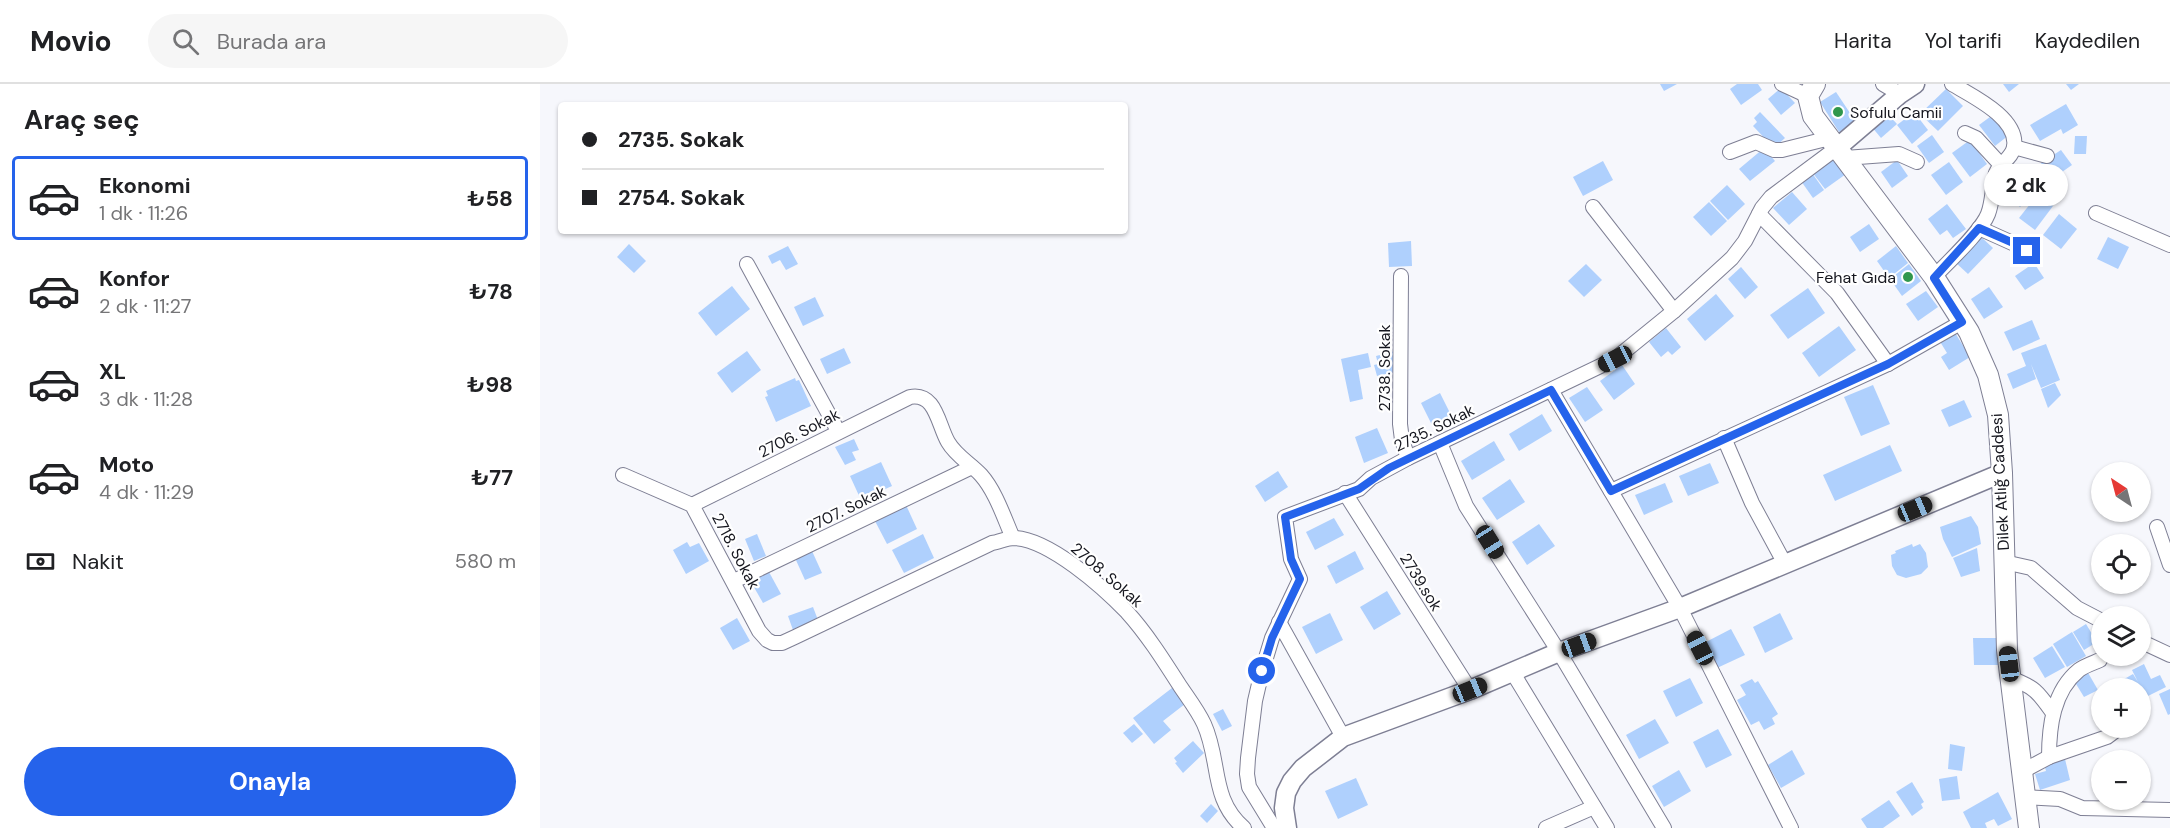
<!DOCTYPE html>
<html lang="tr">
<head>
<meta charset="utf-8">
<style>
  :root { --surface:#fff; --page:#f6f6f6; --text:#202124; --muted:#757577; --line:#e0e0e0; --accent:#2563eb }
  body { margin:0; font-family:"DM Sans",sans-serif; background:var(--page); color:var(--text); height:100vh; display:flex; flex-direction:column; font-size:22px; white-space:nowrap }
  * { box-sizing:border-box; margin:0 }
  p { font-size:20px; color:var(--muted) }
  .icon { flex:none; width:33px; height:33px; fill:none; stroke:currentColor; stroke-width:2; stroke-linecap:round; stroke-linejoin:round }
  .map { position:relative; flex:1; overflow:hidden }
  .panel { display:flex; flex-direction:column; background:var(--surface); width:540px }
  .panel>* { flex:none }
  .top-card { position:absolute; left:18px; top:18px; width:570px; height:132px; border-radius:6px; box-shadow:0 2px 4px #0004; display:grid; align-content:center; height:132px; padding:0 24px; background:var(--surface) }
  .needle { width:39px; rotate:324deg }
  .tools { position:absolute; left:1551px; top:378px; display:grid; gap:12px }
  .tools a { display:grid; place-items:center; width:60px; height:60px; border-radius:50%; background:var(--surface); box-shadow:0 2px 4px #0004; font-size:30px }
  .end { position:absolute; width:27px; height:27px; margin:-14px; border:8px solid #2563eb; background:#fff; box-shadow:0 0 0 3px #fff }
  .from { border-radius:50% }
  .bubble { position:absolute; height:42px; border-radius:21px; background:var(--surface); box-shadow:0 2px 4px #0004; font-size:20px; font-weight:700; line-height:42px; text-align:center }
  .car { position:absolute; width:18px; height:36px; margin:-18px -9px; border-radius:8px; box-shadow:0 0 4px 2px #0007; background:linear-gradient(#222 24%,#8ab4d8 0 40%,#222 0 76%,#8ab4d8 0 86%,#222 0) }
  .top-card b { display:flex; align-items:center; gap:21px; height:57px; font-size:22px }
  .top-card b+b { border-top:2px solid var(--line) }
  .top-card i { width:15px; height:15px; background:var(--text) }
  ul { padding:0; list-style:none }
  li { display:flex; align-items:center; gap:18px; height:84px; margin:0 12px 9px; padding:0 12px; border:3px solid transparent; border-radius:6px }
  li div { flex:1 }
  li b { display:block; font-size:22px }
  li em { font-style:normal; font-weight:700 }
  li.current { border-color:var(--accent) }
  li>.icon { width:54px; height:54px; stroke-width:1.5 }
  h2 { padding:0 24px; font-size:27px; line-height:72px }
  .pay { display:flex; align-items:center; gap:15px; height:66px; padding:0 24px; font-size:22px }
  .pay p { margin-inline-start:auto }
  .button { display:flex; gap:12px; margin-top:auto; padding:12px 24px }
  .button a { flex:1; height:69px; border-radius:36px; background:var(--accent); color:#fff; font-size:24px; font-weight:700; line-height:69px; text-align:center }
  header { display:flex; align-items:center; gap:36px; box-sizing:border-box; height:84px; padding:0 30px; background:var(--surface); border-bottom:2px solid var(--line) }
  header strong { font-size:28px }
  nav { display:flex; gap:33px; margin-inline-start:auto; font-size:21px }
  .search { width:420px; height:54px; background:var(--page); display:flex; align-items:center; gap:15px; box-sizing:border-box; padding:0 21px; border-radius:33px; color:var(--muted); font-size:22px }
  main { display:flex; flex:1; min-height:0 }
  .map>svg:first-child { display:block }
</style>
</head>
<body>
<header>
<strong>Movio</strong>
<div class="search"><svg class="icon" aria-label="search" viewBox="0 0 24 24"><circle cx="10" cy="10" r="6"/><path d="M15 15l6 6"/></svg>Burada ara</div>
<nav><a>Harita</a><a>Yol tarifi</a><a>Kaydedilen</a></nav>
</header>
<main>
<section class="panel">
<h2>Araç seç</h2>
<ul>
<li class="current"><svg class="icon" aria-label="car" viewBox="0 0 24 24"><path d="M5 17H2v-5l4-1 3-4h7l3 4 3 1v5h-3M9 17h6M6 11h13"/><circle cx="7" cy="17" r="2"/><circle cx="17" cy="17" r="2"/></svg><div><b>Ekonomi</b><p>1 dk · 11:26</p></div><em>₺58</em></li>
<li><svg class="icon" aria-label="car" viewBox="0 0 24 24"><path d="M5 17H2v-5l4-1 3-4h7l3 4 3 1v5h-3M9 17h6M6 11h13"/><circle cx="7" cy="17" r="2"/><circle cx="17" cy="17" r="2"/></svg><div><b>Konfor</b><p>2 dk · 11:27</p></div><em>₺78</em></li>
<li><svg class="icon" aria-label="car" viewBox="0 0 24 24"><path d="M5 17H2v-5l4-1 3-4h7l3 4 3 1v5h-3M9 17h6M6 11h13"/><circle cx="7" cy="17" r="2"/><circle cx="17" cy="17" r="2"/></svg><div><b>XL</b><p>3 dk · 11:28</p></div><em>₺98</em></li>
<li><svg class="icon" aria-label="car" viewBox="0 0 24 24"><path d="M5 17H2v-5l4-1 3-4h7l3 4 3 1v5h-3M9 17h6M6 11h13"/><circle cx="7" cy="17" r="2"/><circle cx="17" cy="17" r="2"/></svg><div><b>Moto</b><p>4 dk · 11:29</p></div><em>₺77</em></li>
</ul>
<div class="pay"><svg class="icon" aria-label="cash" viewBox="0 0 24 24"><path d="M3 7h18v10H3z"/><circle cx="12" cy="12" r="2"/></svg>Nakit<p>580 m</p></div>
<div class="button"><a>Onayla</a></div>
</section>
<div class="map">
<svg width="1630" height="744" viewBox="0 0 1630 744">
  <rect width="100%" height="100%" fill="#f6f7fc"/>
  <g fill="#afd0fd">
    <polygon points="1120,0 1137,0 1124,7"/>
    <polygon points="1197,0 1218,0 1222,6 1201,21 1190,5"/>
    <polygon points="1463,0 1479,0 1469,8"/>
    <polygon points="1526,0 1539,0 1531,6"/>
    <polygon points="1241,4 1255,19 1241,31 1228,15"/>
    <polygon points="1406,5 1423,22 1398,47 1380,30"/>
    <polygon points="1296,8 1316,38 1299,48 1280,18"/>
    <polygon points="1526,20 1538,41 1523,50 1521,45 1500,57 1490,41"/>
    <polygon points="1220,28 1245,54 1234,64 1213,42 1217,38 1214,34"/>
    <polygon points="1374,28 1388,46 1372,60 1357,41"/>
    <polygon points="1347,29 1357,40 1341,54 1331,42"/>
    <polygon points="1454,30 1469,51 1455,62 1439,41"/>
    <polygon points="1392,51 1404,68 1389,79 1377,62"/>
    <polygon points="1535,52 1547,52 1546,70 1534,70"/>
    <polygon points="1430,56 1447,80 1430,93 1412,69"/>
    <polygon points="1224,64 1235,77 1210,97 1199,85"/>
    <polygon points="1521,66 1532,81 1512,95 1501,79"/>
    <polygon points="1294,73 1306,90 1285,105 1272,88"/>
    <polygon points="1357,76 1368,92 1352,104 1341,88"/>
    <polygon points="1063,77 1073,96 1043,112 1033,93"/>
    <polygon points="1409,78 1423,98 1406,111 1391,91"/>
    <polygon points="1272,89 1284,106 1273,114 1261,97"/>
    <polygon points="1478,94 1494,108 1480,123 1465,109"/>
    <polygon points="1187,101 1205,120 1188,136 1170,117"/>
    <polygon points="1252,108 1267,125 1249,141 1233,124"/>
    <polygon points="1498,110 1513,122 1495,146 1479,134"/>
    <polygon points="1169,118 1187,137 1171,152 1153,133"/>
    <polygon points="1407,120 1426,145 1413,154 1407,146 1400,151 1388,135"/>
    <polygon points="1519,130 1537,145 1521,165 1503,151"/>
    <polygon points="1329,140 1339,155 1320,168 1310,153"/>
    <polygon points="1440,152 1453,164 1428,190 1415,178"/>
    <polygon points="1568,153 1589,163 1578,185 1557,175"/>
    <polygon points="871,157 872,182 849,183 848,159"/>
    <polygon points="89,160 106,177 94,189 77,173"/>
    <polygon points="248,162 258,180 246,186 240,176 232,180 228,172"/>
    <polygon points="1356,162 1368,179 1349,194 1337,177"/>
    <polygon points="1494,179 1504,194 1485,206 1475,192"/>
    <polygon points="1046,180 1062,196 1044,213 1028,197"/>
    <polygon points="1369,180 1381,197 1362,212 1350,195"/>
    <polygon points="1201,183 1218,203 1205,215 1188,195"/>
    <polygon points="192,202 210,225 176,252 158,229"/>
    <polygon points="1449,203 1463,223 1444,235 1431,215"/>
    <polygon points="1268,204 1285,229 1248,255 1230,231"/>
    <polygon points="1386,207 1398,223 1378,237 1366,220"/>
    <polygon points="1176,210 1194,232 1165,257 1147,235"/>
    <polygon points="275,213 284,232 263,242 254,223"/>
    <polygon points="1492,236 1500,255 1473,267 1464,248"/>
    <polygon points="1299,242 1316,266 1279,293 1262,269"/>
    <polygon points="1126,244 1141,263 1132,271 1128,267 1121,273 1109,258"/>
    <polygon points="1414,247 1430,273 1409,286 1401,273 1407,269 1399,256"/>
    <polygon points="1506,260 1520,296 1501,304 1491,280 1496,295 1473,305 1467,290 1486,282 1481,269"/>
    <polygon points="304,264 311,279 287,290 280,275"/>
    <polygon points="207,267 221,286 192,309 177,289"/>
    <polygon points="855,267 860,287 837,292 834,281 838,280 836,272"/>
    <polygon points="828,269 831,283 818,286 823,315 810,318 801,275"/>
    <polygon points="1082,281 1095,300 1074,316 1060,297"/>
    <polygon points="255,294 256,297 259,296 271,322 236,338 225,313 228,312 226,307"/>
    <polygon points="1515,299 1521,311 1508,324 1501,305"/>
    <polygon points="1333,301 1350,340 1321,352 1304,313"/>
    <polygon points="1047,303 1063,326 1045,338 1029,314"/>
    <polygon points="900,309 912,333 893,343 881,319"/>
    <polygon points="1424,316 1432,333 1409,343 1401,326"/>
    <polygon points="1002,330 1012,347 979,367 969,350"/>
    <polygon points="837,344 848,369 824,379 815,353"/>
    <polygon points="314,355 319,366 312,368 316,376 305,381 295,363"/>
    <polygon points="954,357 965,376 932,396 921,377"/>
    <polygon points="1350,361 1362,387 1295,417 1283,391"/>
    <polygon points="341,378 352,402 321,416 310,392"/>
    <polygon points="1170,379 1179,399 1148,412 1139,392"/>
    <polygon points="738,387 748,403 725,418 715,402"/>
    <polygon points="970,395 985,418 957,436 942,414"/>
    <polygon points="1125,399 1133,418 1104,431 1095,411"/>
    <polygon points="366,421 377,445 347,460 335,437"/>
    <polygon points="1431,432 1438,443 1441,460 1412,473 1403,455 1400,443"/>
    <polygon points="794,434 804,451 775,466 766,448"/>
    <polygon points="999,440 1015,462 987,481 972,458"/>
    <polygon points="217,450 226,472 214,477 205,455"/>
    <polygon points="383,450 394,474 364,489 352,466"/>
    <polygon points="147,458 150,463 159,459 169,477 146,490 133,466"/>
    <polygon points="1372,460 1373,463 1380,460 1386,469 1388,483 1381,490 1366,494 1357,491 1352,482 1351,471 1356,469 1355,467"/>
    <polygon points="1437,464 1440,487 1421,493 1413,474"/>
    <polygon points="272,467 282,489 265,496 255,474"/>
    <polygon points="815,467 824,485 796,500 787,482"/>
    <polygon points="229,488 241,510 223,519 211,498"/>
    <polygon points="847,507 861,530 834,546 820,523"/>
    <polygon points="273,523 278,536 253,546 248,532"/>
    <polygon points="790,529 803,556 776,570 762,543"/>
    <polygon points="1240,529 1253,555 1225,569 1213,543"/>
    <polygon points="197,534 210,557 193,566 180,544"/>
    <polygon points="1546,540 1557,558 1544,566 1533,548"/>
    <polygon points="1191,545 1205,571 1177,584 1164,559"/>
    <polygon points="1532,548 1546,572 1527,583 1513,560"/>
    <polygon points="1433,554 1457,554 1458,581 1434,581"/>
    <polygon points="1562,556 1562,570 1555,561"/>
    <polygon points="1512,562 1525,583 1505,594 1493,574"/>
    <polygon points="1604,580 1611,595 1620,591 1626,603 1600,616 1600,604 1582,604 1579,598 1593,590 1598,598 1592,586"/>
    <polygon points="1547,587 1558,606 1544,613 1533,595"/>
    <polygon points="1150,594 1163,619 1136,633 1123,607"/>
    <polygon points="1212,595 1215,599 1218,597 1238,630 1232,634 1235,640 1224,646 1219,637 1211,641 1197,616 1206,611 1200,601"/>
    <polygon points="632,604 645,620 623,637 631,646 614,660 593,634"/>
    <polygon points="1630,605 1630,630 1628,631 1619,610"/>
    <polygon points="683,625 692,642 682,647 673,630"/>
    <polygon points="1115,635 1129,659 1099,675 1086,651"/>
    <polygon points="594,640 603,650 592,659 583,649"/>
    <polygon points="1178,645 1192,671 1166,684 1153,658"/>
    <polygon points="653,657 664,669 643,689 635,679 637,678 634,674"/>
    <polygon points="1410,660 1425,663 1422,687 1408,685"/>
    <polygon points="1252,666 1265,690 1241,704 1228,681"/>
    <polygon points="1525,675 1530,696 1500,706 1495,690 1506,687 1504,680"/>
    <polygon points="1139,686 1151,707 1124,723 1112,702"/>
    <polygon points="1417,692 1420,715 1402,717 1399,695"/>
    <polygon points="816,694 828,721 798,735 785,707"/>
    <polygon points="1372,698 1384,718 1381,720 1383,724 1372,732 1356,708"/>
    <polygon points="1458,708 1472,735 1458,742 1454,735 1445,739 1447,744 1431,744 1423,728"/>
    <polygon points="1349,716 1360,732 1343,744 1327,744 1321,735"/>
    <polygon points="671,720 678,727 667,739 660,732"/>
  </g>
  <g fill="none" stroke-linecap="round" stroke-linejoin="round">
    <defs>
      <g id="minor">
        <polyline points="1242,0 1268,12"/>
        <polyline points="1343,0 1360,10"/>
        <polyline points="1425,49 1436,54 1461,81"/>
        <polyline points="1474,63 1507,72"/>
        <polyline points="1190,68 1216,58 1234,66 1242,66 1290,54"/>
        <polyline points="1305,74 1359,70 1377,78"/>
        <polyline points="1053,123 1134,227"/>
        <polyline points="1556,129 1630,161"/>
        <polyline points="1219,130 1297,209 1348,280"/>
        <polyline points="1439,144 1479,162 1494,174"/>
        <polyline points="207,180 298,347"/>
        <polyline points="861,192 860,340 862,356 868,374"/>
        <path d="M 1394,193 C 1408,178 1441,148 1448,130 C 1453,117 1452,103 1456,89 C 1460,79 1472,74 1474,63 C 1479,34 1432,12 1412,0"/>
        <polyline points="1011,306 1140,524 1251,744"/>
        <polyline points="1184,354 1212,419 1245,480"/>
        <polyline points="900,359 926,422 1019,568 1124,744"/>
        <path d="M 83,391 L 152,421 L 219,547 L 227,556 L 233,559 L 242,559 L 255,553 L 452,459 C 459,458 467,454 474,454 C 509,455 563,503 587,528 C 607,550 624,577 640,602 C 648,614 658,627 664,640 C 681,677 670,715 704,744"/>
        <polyline points="1071,407 1348,280 1422,238"/>
        <polyline points="805,409 930,606"/>
        <path d="M 152,421 L 370,313 C 396,308 398,341 408,358 C 416,372 431,380 441,391 C 456,408 464,434 473,454"/>
        <polyline points="1617,443 1630,481"/>
        <polyline points="1464,478 1491,484 1537,524 1562,537"/>
        <polyline points="194,497 432,383"/>
        <polyline points="739,538 803,653"/>
        <polyline points="1600,557 1630,571"/>
        <polyline points="973,589 1067,744"/>
        <path d="M 1470,594 C 1495,603 1498,608 1513,629"/>
        <path d="M 1509,673 C 1509,643 1513,607 1539,586 C 1544,582 1553,579 1560,576"/>
        <polyline points="1481,688 1509,673 1567,653 1579,644"/>
        <polyline points="1484,713 1520,715 1542,724 1630,726"/>
        <polyline points="734,744 709,703 707,690 708,674 715,617 722,587 732,554 760,495 751,475 745,433 819,405 831,394 868,374 1075,275 1134,227 1192,174 1205,157 1222,124 1231,113 1298,63"/>
        <polyline points="1006,744 1054,723"/>
      </g>
      <g id="tertiary">
        <polyline points="1298,63 1360,10 1375,0"/>
        <polyline points="747,744 744,724 746,709 752,697 763,684 803,653 930,606 1019,568 1140,524 1462,389"/>
      </g>
      <polyline id="secondary" points="1275,0 1268,12 1273,32 1394,193 1429,248 1448,291 1458,331 1462,389 1467,566 1489,744"/>
    </defs>
    <use href="#minor" stroke="#7e7f94" stroke-width="16"/>
    <use href="#tertiary" stroke="#7e7f94" stroke-width="21"/>
    <use href="#secondary" stroke="#7e7f94" stroke-width="22"/>
    <use href="#minor" stroke="#fff" stroke-width="14"/>
    <use href="#tertiary" stroke="#fff" stroke-width="18"/>
    <use href="#secondary" stroke="#fff" stroke-width="20"/>
  </g>
  <g fill="none" stroke-linecap="round" stroke-linejoin="round">
    <polyline stroke="#2563eb" stroke-width="8" points="722,587 732,554 760,495 751,475 745,433 819,405 849,384 1011,306 1071,407 1348,280 1422,238 1394,194 1439,144 1471,158 1487,167"/>
  </g>
  <g fill="#30974d" stroke="#fff" stroke-width="2">
    <circle cx="1298" cy="28" r="6"/>
    <circle cx="1368" cy="193" r="6"/>
  </g>
  <g text-anchor="middle" dominant-baseline="central" stroke-width="4.5" stroke-linejoin="round" paint-order="stroke">
    <g font-size="16" fill="#15161e" stroke="#fff" text-anchor="start">
      <text x="1310" y="28">Sofulu Camii</text>
      <text x="1356" y="193" text-anchor="end">Fehat Gıda</text>
    </g>
    <g font-size="16" fill="#15161e" stroke="#fff">
      <text transform="translate(844 284) rotate(-90)">2738. Sokak</text>
      <text transform="translate(894 344) rotate(-26)">2735. Sokak</text>
      <text transform="translate(259 349) rotate(-27)">2706. Sokak</text>
      <text transform="translate(1460 398) rotate(-93)">Dilek Atlığ Caddesi</text>
      <text transform="translate(306 425) rotate(-26)">2707. Sokak</text>
      <text transform="translate(196 467) rotate(62)">2718. Sokak</text>
      <text transform="translate(567 491) rotate(41)">2708. Sokak</text>
      <text transform="translate(881 498) rotate(58)">2739.sok</text>
    </g>
  </g>
</svg>
<div class="tools">
<a><svg class="needle" viewBox="-14 -14 28 28"><path d="M0-13l5 13h-10z" fill="#e53935"/><path d="M0 13l5-13h-10z" fill="#757577"/></svg></a>
<a><svg class="icon" aria-label="locate" viewBox="0 0 24 24"><circle cx="12" cy="12" r="6"/><path d="M12 2v4M12 18v4M2 12h4M18 12h4"/></svg></a>
<a><svg class="icon" aria-label="layers" viewBox="0 0 24 24"><path d="M12 4l9 5-9 5-9-5zM3 14l9 5 9-5"/></svg></a>
<a>+</a>
<a>−</a>
</div>
<i class="end from" style="left:722px;top:587px"></i>
<i class="end" style="left:1487px;top:167px"></i>
<div class="bubble" style="left:1444px;top:80px;width:84px">2 dk</div>
<i class="car" style="left:1075px;top:275px;rotate:243deg"></i>
<i class="car" style="left:1375px;top:425px;rotate:67deg"></i>
<i class="car" style="left:950px;top:458px;rotate:148deg"></i>
<i class="car" style="left:1039px;top:561px;rotate:70deg"></i>
<i class="car" style="left:1160px;top:564px;rotate:333deg"></i>
<i class="car" style="left:1469px;top:580px;rotate:353deg"></i>
<i class="car" style="left:930px;top:606px;rotate:68deg"></i>
<div class="top-card">
<b><i class="from"></i>2735. Sokak</b>
<b><i></i>2754. Sokak</b>
</div>
</div>
</main>
</body>
</html>
